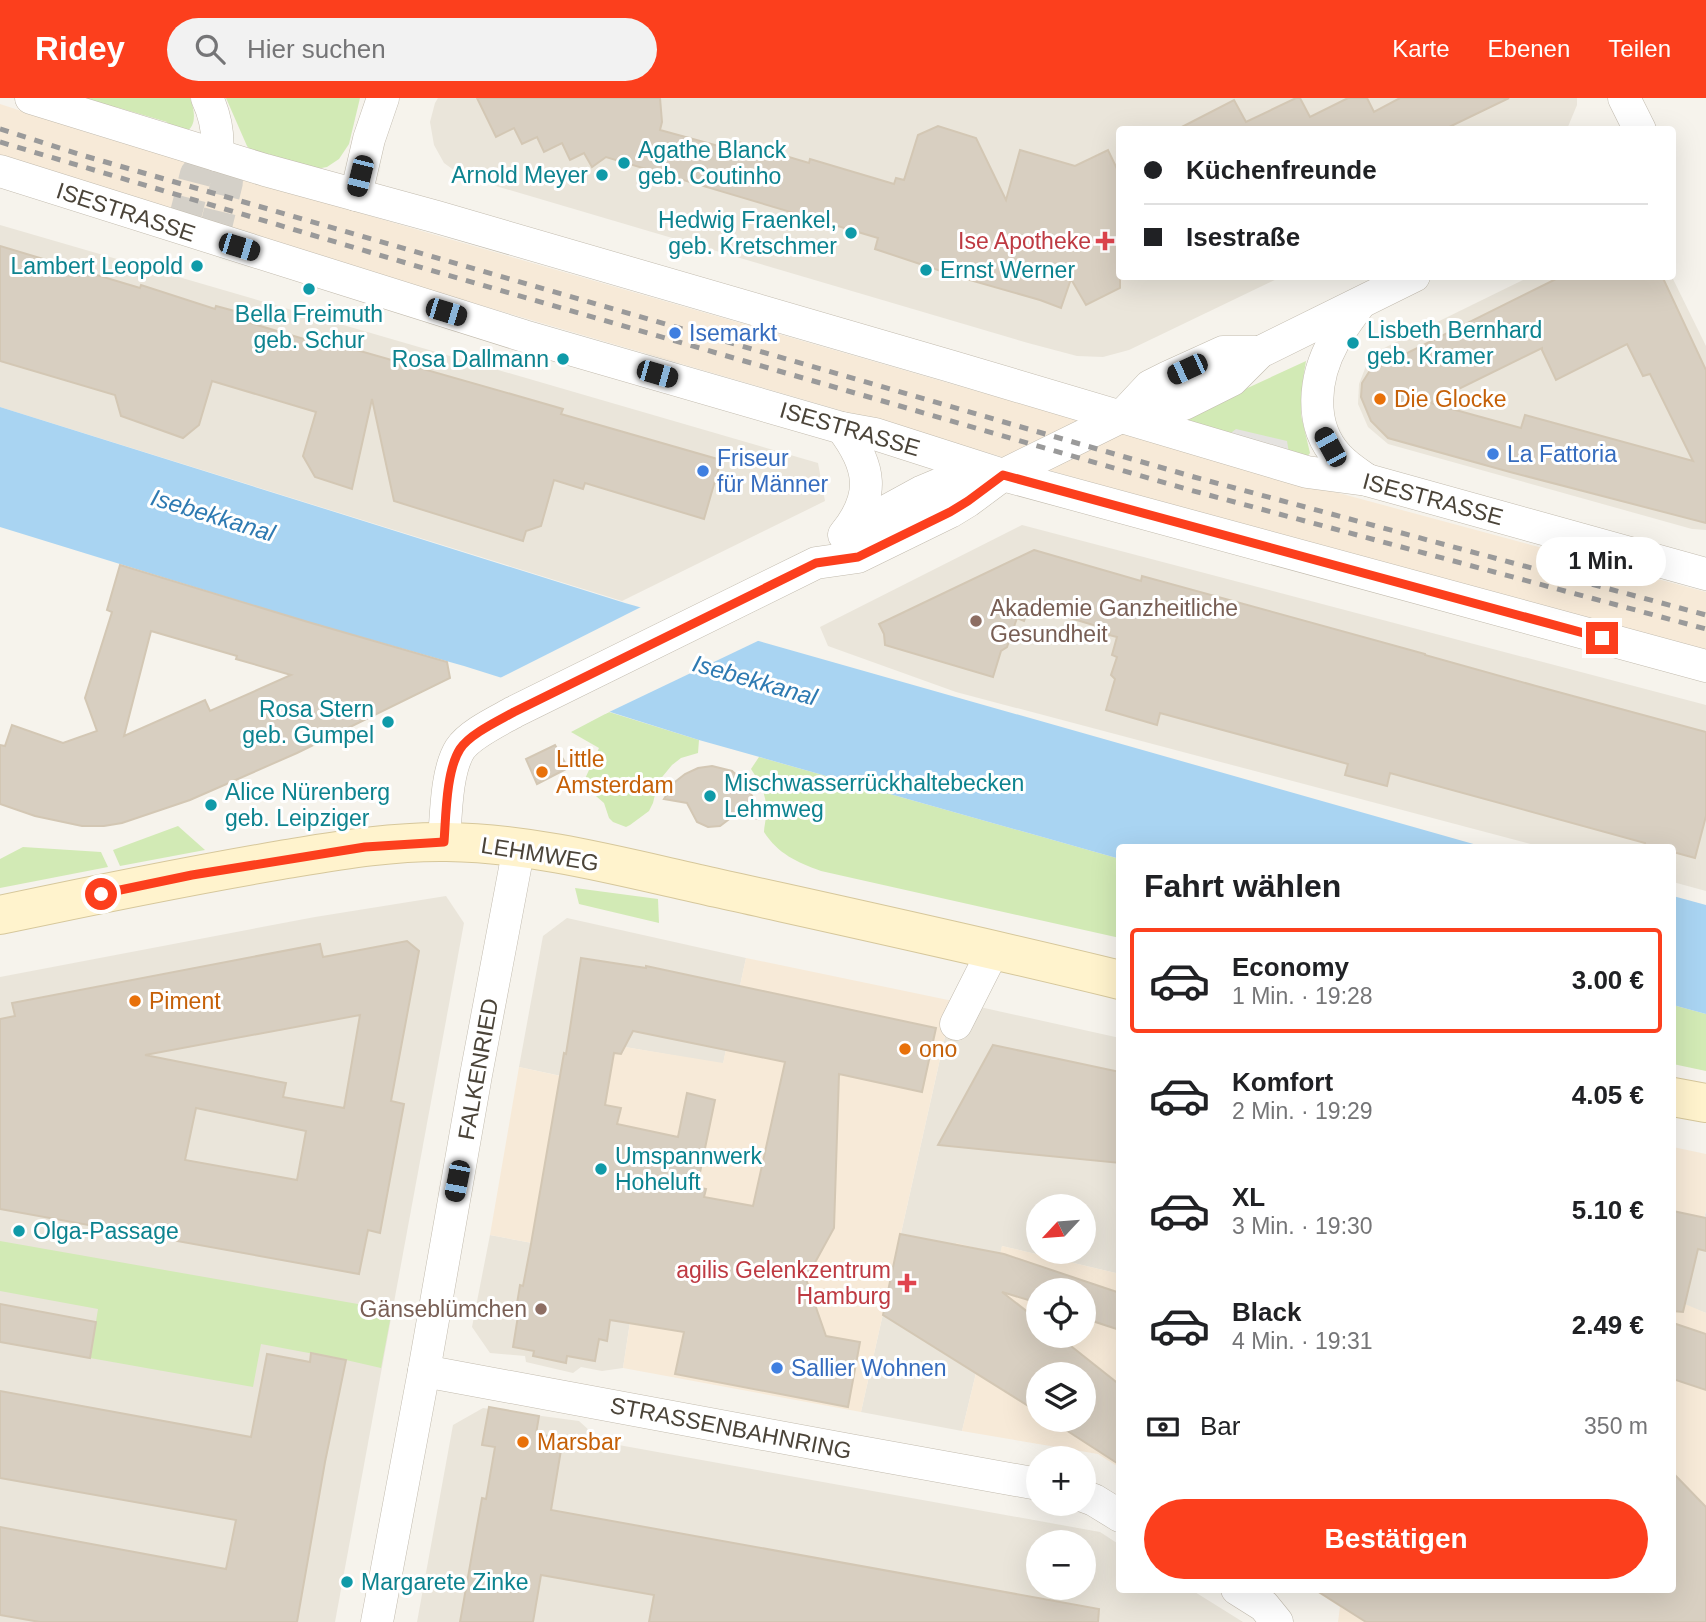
<!DOCTYPE html>
<html lang="de">
<head>
<meta charset="utf-8">
<style>
  :root { --surface:#fff; --page:#f2f2f2; --text:#202124; --muted:#757577; --line:#e0e0e0; --accent:#fc3f1d }
  body { margin:0; font-family:Helvetica,sans-serif; background:var(--page); color:var(--text); height:100vh; display:flex; flex-direction:column; font-size:26px; white-space:nowrap }
  * { box-sizing:border-box; margin:0 }
  p { font-size:23px; color:var(--muted) }
  .icon { flex:none; width:38px; height:38px; fill:none; stroke:currentColor; stroke-width:2; stroke-linecap:round; stroke-linejoin:round }
  .map { position:relative; flex:1; overflow:hidden }
  .side { position:absolute; left:1116px; top:746px; width:560px; height:749px; display:flex; flex-direction:column; background:var(--surface); border-radius:7px; box-shadow:0 7px 28px #0002 }
  .side>* { flex:none }
  .banner { position:absolute; left:1116px; top:28px; width:560px; height:154px; border-radius:7px; box-shadow:0 7px 28px #0002; display:grid; align-content:center; height:154px; padding:0 28px; background:var(--surface) }
  .needle { width:46px; rotate:244deg }
  .tools { position:absolute; left:1026px; top:1096px; display:grid; gap:14px }
  .tools a { display:grid; place-items:center; width:70px; height:70px; border-radius:50%; background:var(--surface); box-shadow:0 7px 28px #0002; font-size:35px }
  .end { position:absolute; width:32px; height:32px; margin:-16px; border:9px solid #fc3f1d; background:#fff; box-shadow:0 0 0 4px #fff }
  .from { border-radius:50% }
  .bubble { position:absolute; height:49px; border-radius:24px; background:var(--surface); box-shadow:0 7px 28px #0002; font-size:23px; font-weight:700; line-height:49px; text-align:center }
  .car { position:absolute; width:21px; height:42px; margin:-21px -10px; border-radius:9px; box-shadow:0 0 5px 2px #0007; background:linear-gradient(#222 24%,#8ab4d8 0 40%,#222 0 76%,#8ab4d8 0 86%,#222 0) }
  .banner b { display:flex; align-items:center; gap:24px; height:66px; font-size:26px }
  .banner b+b { border-top:2px solid var(--line) }
  .banner i { width:18px; height:18px; background:var(--text) }
  ul { padding:0; list-style:none }
  li { display:flex; align-items:center; gap:21px; height:105px; margin:0 14px 10px; padding:0 14px; border:4px solid transparent; border-radius:7px }
  li div { flex:1 }
  li b { display:block; font-size:26px }
  li em { font-style:normal; font-weight:700 }
  li.selected { border-color:var(--accent) }
  li>.icon { width:63px; height:63px; stroke-width:1.5 }
  h2 { padding:0 28px; font-size:32px; line-height:84px }
  .pay { display:flex; align-items:center; gap:18px; height:77px; padding:0 28px; font-size:26px }
  .pay p { margin-inline-start:auto }
  .primary-button { display:flex; gap:14px; margin-top:auto; padding:14px 28px }
  .primary-button a { flex:1; height:80px; border-radius:42px; background:var(--accent); color:#fff; font-size:28px; font-weight:700; line-height:80px; text-align:center }
  header { display:flex; align-items:center; gap:42px; box-sizing:border-box; height:98px; padding:0 35px; background:var(--accent); color:#fff }
  header strong { font-size:33px }
  nav { display:flex; gap:38px; margin-inline-start:auto; font-size:24px }
  .search { width:490px; height:63px; background:var(--page); display:flex; align-items:center; gap:18px; box-sizing:border-box; padding:0 24px; border-radius:38px; color:var(--muted); font-size:26px }
  .map>svg:first-child { display:block }
</style>
</head>
<body>
<header>
<strong>Ridey</strong>
<div class="search"><svg class="icon" aria-label="search" viewBox="0 0 24 24"><circle cx="10" cy="10" r="6"/><path d="M15 15l6 6"/></svg>Hier suchen</div>
<nav><a>Karte</a><a>Ebenen</a><a>Teilen</a></nav>
</header>
<div class="map">
<svg width="1706" height="1524" viewBox="0 0 1706 1524">
  <rect width="100%" height="100%" fill="#f6f3ec"/>
  <g fill="#eae5da" fill-rule="evenodd">
    <polygon points="438,0 1577,0 1577,7 1567,31 1120,32 1120,178 1281,179 1129,252 1103,259 1077,258 1028,245 462,78 444,65 434,47 430,24 435,5"/>
    <polygon points="0,127 818,365 825,403 622,503 0,309"/>
    <polygon points="1529,179 1672,179 1706,248 1706,432 1692,431 1388,346 1368,329 1358,306 1359,286 1366,268 1378,253"/>
    <polygon points="1022,427 1706,607 1706,793 1673,784 1673,749 1542,749 956,594 828,548 820,529"/>
    <polygon points="446,798 464,825 335,1524 0,1524 0,879 315,819"/>
    <polygon points="567,820 746,860 723,966 625,949 608,988 519,969 543,838"/>
    <path d="M 953,903 L 1120,940 L 1120,1176 L 1002,1148 L 997,1188 L 962,1333 L 861,1314 ZM 1038,1108 L 1083,1108 L 1083,1153 L 1038,1153 Z"/>
    <polygon points="1706,1112 1706,1215 1685,1207"/>
    <polygon points="490,1137 639,1165 623,1270 602,1273 581,1269 573,1275 526,1264 525,1258 490,1255 472,1229"/>
    <path d="M 483,1310 L 579,1323 L 602,1344 L 1100,1434 L 1120,1447 L 1120,1491 L 1190,1491 L 1243,1524 L 417,1524 L 453,1327 ZM 1038,1444 L 1083,1444 L 1083,1489 L 1038,1489 Z"/>
  </g>
  <g fill="#f7ead8" fill-rule="evenodd">
    <polygon points="0,6 92,36 432,136 1205,359 1706,494 1706,554 1185,411 918,335 418,189 0,64"/>
    <polygon points="746,860 953,903 861,1314 623,1270 639,1165 490,1137 519,969 607,988 613,955 623,955 625,949 723,965"/>
    <polygon points="1673,1049 1706,1056 1706,1112 1685,1206 1706,1215 1706,1524 1338,1524 1340,1509 1312,1491 1673,1491"/>
    <path d="M 956,1145 L 1000,1156 L 1002,1148 L 1120,1176 L 1120,1370 L 1098,1356 L 962,1333 L 997,1188 L 954,1161 ZM 1038,1192 L 1083,1192 L 1083,1237 L 1038,1237 ZM 1038,1276 L 1083,1276 L 1083,1321 L 1038,1321 Z"/>
  </g>
  <g fill="#d2eab5">
    <path d="M 58,0 L 190,0 C 197,18 197,39 171,34 L 167,24 L 116,9 L 104,14 Z"/>
    <polygon points="226,0 360,0 349,46 339,61 327,69 310,72 257,59 247,48"/>
    <polygon points="1306,263 1303,281 1301,317 1310,355 1306,360 1227,338 1178,322"/>
    <polygon points="609,614 699,642 698,655 681,660 672,667 658,684 653,705 649,713 630,727 626,729 613,724 609,720 604,705 589,692 591,686 584,683 599,650 571,634"/>
    <path d="M 759,659 L 1120,761 L 1120,840 L 821,773 C 797,764 778,756 764,734 C 764,728 766,723 766,716 C 768,700 760,684 751,671 Z"/>
    <polygon points="178,728 205,752 120,768 113,752"/>
    <polygon points="23,749 101,754 108,769 0,790 0,761"/>
    <polygon points="575,790 658,801 659,825 579,806"/>
    <polygon points="1673,907 1706,916 1706,973 1673,966"/>
    <polygon points="0,1143 392,1212 381,1270 346,1262 261,1246 253,1289 90,1260 98,1211 0,1193"/>
  </g>
  <polygon fill="#e5e3e0" points="1236,331 1287,343 1289,355 1227,338"/>
  <g fill="#a9d4f2">
    <polygon points="0,309 625,505 1484,749 1120,749 1120,761 699,642 464,568 308,524 0,429"/>
    <polygon points="1673,798 1706,807 1706,916 1673,907"/>
  </g>
  <polygon fill="#f6f3ec" points="645,507 762,541 605,616 496,582"/>
  <g fill="#d8cfc1" stroke="#d3c7b4" stroke-width="2" fill-rule="evenodd">
    <polygon points="477,0 660,0 662,24 660,32 733,52 735,43 809,65 810,61 894,86 896,80 904,82 918,37 938,28 976,40 1006,102 1020,52 1075,68 1108,52 1120,77 1120,190 1086,207 1071,181 1061,210 1040,202 956,178 875,151 878,140 606,59 592,69 584,55 570,62 562,45 544,54 537,39 522,46 514,30 496,39"/>
    <polygon points="1296,0 1300,0 1310,19 1348,0 1367,0 1374,14 1400,0 1509,0 1443,32 1176,32 1234,2 1246,24"/>
    <polygon points="0,148 140,190 141,187 215,211 216,208 242,215 240,222 324,247 325,243 518,298 563,311 561,316 721,362 704,421 585,385 583,391 554,382 541,428 526,433 523,443 394,403 372,301 352,391 315,379 303,358 316,314 212,283 199,327 183,340 121,318 115,297 0,263"/>
    <path d="M 1562,178 L 1662,178 L 1706,272 L 1706,425 L 1510,374 L 1388,340 L 1371,323 L 1361,299 L 1362,285 L 1369,274 ZM 1627,246 L 1643,278 L 1650,276 L 1693,363 L 1525,317 L 1521,330 L 1430,305 L 1542,250 L 1542,252 L 1556,282 Z"/>
    <polygon points="1034,452 1141,483 1142,478 1425,556 1425,557 1536,588 1706,634 1706,718 1695,760 1673,754 1673,749 1653,749 1645,747 1645,745 1390,675 1387,688 1345,677 1348,666 1160,615 1157,627 1106,612 1115,581 1111,577 1117,559 1112,557 1117,539 1109,537 1110,532 1030,508 1024,523 1017,520 1007,549 1001,553 993,579 885,547 884,536 879,526"/>
    <path d="M 120,467 L 308,524 L 447,564 L 450,580 L 297,655 L 247,677 L 190,702 L 122,725 L 104,728 L 82,728 L 35,718 L 0,706 L 0,647 L 5,648 L 12,627 L 63,645 L 97,633 L 85,600 L 112,514 L 107,512 ZM 151,533 L 237,558 L 236,561 L 291,577 L 210,613 L 205,602 L 124,638 Z"/>
    <polygon points="555,647 568,670 537,686 526,661"/>
    <polygon points="712,668 732,673 743,683 754,701 758,721 736,716 720,728 708,729 697,724 687,705 664,701 675,684 685,676 698,670"/>
    <path d="M 407,843 L 419,853 L 391,1003 L 404,1006 L 380,1135 L 368,1132 L 359,1176 L 0,1111 L 0,921 L 15,918 L 12,905 L 320,846 L 323,859 ZM 360,917 L 344,1010 L 283,999 L 286,985 L 145,957 ZM 196,1010 L 306,1033 L 297,1082 L 185,1062 Z"/>
    <path d="M 581,860 L 646,870 L 646,868 L 936,930 L 922,994 L 839,976 L 834,1130 L 806,1181 L 826,1238 L 860,1244 L 848,1309 L 675,1276 L 684,1234 L 610,1222 L 607,1243 L 599,1241 L 595,1263 L 567,1258 L 566,1265 L 533,1258 L 534,1253 L 513,1249 L 518,1218 L 515,1218 L 520,1187 L 523,1188 L 531,1146 L 564,955 L 566,956 ZM 633,933 L 785,964 L 753,1108 L 704,1099 L 706,1091 L 697,1089 L 715,1002 L 687,995 L 678,1039 L 617,1026 L 621,1010 L 605,1007 L 614,955 L 621,956 Z"/>
    <polygon points="993,947 1120,974 1120,1065 938,1047"/>
    <polygon points="1673,1113 1706,1120 1706,1153 1698,1151 1683,1214 1673,1213"/>
    <polygon points="900,1136 1004,1156 1120,1195 1120,1232 1083,1220 1083,1192 1038,1192 1038,1205 1002,1194 1038,1222 1038,1237 1057,1237 1120,1287 1120,1367 1049,1321 1083,1321 1083,1276 1038,1276 1038,1314 883,1217"/>
    <polygon points="0,1206 96,1224 90,1260 0,1244"/>
    <polygon points="1673,1225 1706,1236 1706,1292 1673,1281"/>
    <polygon points="311,1255 346,1262 325,1364 297,1524 40,1524 0,1517 0,1429 226,1471 236,1422 0,1380 0,1293 251,1339 267,1256 310,1264"/>
    <polygon points="489,1309 539,1318 536,1336 563,1340 551,1412 1099,1511 1098,1524 649,1524 654,1497 541,1477 533,1524 460,1524 482,1400 486,1401 495,1349 482,1347"/>
    <polygon points="1673,1375 1706,1409 1706,1524 1366,1524 1314,1491 1673,1491"/>
  </g>
  <g fill="none" stroke-linecap="round" stroke-linejoin="round">
    <polyline stroke="#d4d0c8" stroke-width="32" stroke-dasharray="32 16" stroke-linecap="butt" points="182,131 196,76 217,57 227,84 213,141"/>
    <defs>
      <g id="street">
        <polyline points="31,0 265,72 437,119 950,268 1307,374 1367,382 1706,476"/>
        <path d="M 207,0 C 216,19 219,36 217,57"/>
        <polyline points="1624,0 1640,32"/>
        <polyline points="0,73 524,238 842,330 875,336 1003,377 1706,568"/>
        <polyline points="356,97 369,41 383,0"/>
        <path d="M 1358,208 C 1350,219 1341,231 1334,243 C 1314,279 1308,327 1338,359 C 1346,368 1357,375 1367,382"/>
        <polyline points="1121,319 1150,288 1168,279 1223,254 1260,254"/>
        <path d="M 842,330 C 871,368 876,398 844,437"/>
        <polyline points="846,435 921,394 952,381 989,378"/>
        <path d="M 444,744 C 446,718 446,673 460,651 C 470,636 498,623 514,614 L 816,465 L 858,459 L 950,414 L 968,403 L 1003,377 L 1121,319 L 1184,306 L 1232,282 L 1260,254 L 1414,178"/>
        <polyline points="956,926 994,851"/>
        <polyline points="424,1273 855,1353 1038,1386"/>
        <polyline points="1083,1398 1094,1402 1120,1418"/>
        <polyline points="1237,1491 1264,1508 1277,1524"/>
        <polyline points="377,1524 424,1273 476,977 519,749"/>
      </g>
      <g id="secondary">
        <path d="M 0,817 C 94,797 187,778 281,762 C 336,753 391,743 447,744 C 536,745 630,771 717,790 C 852,820 986,849 1120,882"/>
        <polyline points="1673,999 1706,1005"/>
      </g>
    </defs>
    <use href="#street" stroke="#c2bbae" stroke-width="33"/>
    <use href="#secondary" stroke="#d6c79b" stroke-width="40"/>
    <use href="#street" stroke="#fff" stroke-width="32"/>
    <use href="#secondary" stroke="#fff3cd" stroke-width="38"/>
    <g stroke="#9a9a9a" stroke-width="5" stroke-dasharray="9 9" stroke-linecap="butt">
      <polyline points="0,31 85,58 1194,379 1706,517"/>
      <polyline points="0,44 423,170 1190,392 1706,531"/>
    </g>
  </g>
  <g fill="none" stroke-linecap="round" stroke-linejoin="round">
    <path stroke="#fc3f1d" stroke-width="9" d="M 101,796 L 192,777 L 365,749 L 444,744 C 446,718 446,673 460,651 C 470,636 498,623 514,614 L 816,465 L 858,459 L 950,414 L 968,403 L 1003,377 L 1602,540"/>
  </g>
  <g fill="#0f9aa8" stroke="#fff" stroke-width="2.5">
    <circle cx="624" cy="65" r="7"/>
    <circle cx="602" cy="77" r="7"/>
    <circle cx="851" cy="135" r="7"/>
    <circle cx="197" cy="168" r="7"/>
    <circle cx="926" cy="172" r="7"/>
    <circle cx="309" cy="191" r="7"/>
    <circle cx="1353" cy="245" r="7"/>
    <circle cx="563" cy="261" r="7"/>
    <circle cx="388" cy="624" r="7"/>
    <circle cx="710" cy="698" r="7"/>
    <circle cx="211" cy="707" r="7"/>
    <circle cx="601" cy="1071" r="7"/>
    <circle cx="19" cy="1133" r="7"/>
    <circle cx="347" cy="1484" r="7"/>
  </g>
  <g fill="#e0444e" stroke="#fff" stroke-width="2.5">
    <path d="M1101.5 132.5h7v7h7v7h-7v7h-7v-7h-7v-7h7z"/>
    <path d="M903.5 1174.5h7v7h7v7h-7v7h-7v-7h-7v-7h7z"/>
  </g>
  <g fill="#3f7fe0" stroke="#fff" stroke-width="2.5">
    <circle cx="675" cy="235" r="7"/>
    <circle cx="1493" cy="356" r="7"/>
    <circle cx="703" cy="373" r="7"/>
    <circle cx="777" cy="1270" r="7"/>
  </g>
  <g fill="#e8710a" stroke="#fff" stroke-width="2.5">
    <circle cx="1380" cy="301" r="7"/>
    <circle cx="542" cy="674" r="7"/>
    <circle cx="135" cy="903" r="7"/>
    <circle cx="905" cy="951" r="7"/>
    <circle cx="523" cy="1344" r="7"/>
  </g>
  <g fill="#8d6e63" stroke="#fff" stroke-width="2.5">
    <circle cx="976" cy="523" r="7"/>
    <circle cx="541" cy="1211" r="7"/>
  </g>
  <g text-anchor="middle" dominant-baseline="central" stroke-width="6" stroke-linejoin="round" paint-order="stroke">
    <g font-size="23" fill="#0d838f" stroke="#fff" text-anchor="start">
      <text x="638" y="52">Agathe Blanck<tspan x="638" dy="26">geb. Coutinho</tspan></text>
      <text x="588" y="77" text-anchor="end">Arnold Meyer</text>
      <text x="837" y="122" text-anchor="end">Hedwig Fraenkel,<tspan x="837" dy="26">geb. Kretschmer</tspan></text>
      <text x="183" y="168" text-anchor="end">Lambert Leopold</text>
      <text x="940" y="172">Ernst Werner</text>
      <text x="309" y="216" text-anchor="middle">Bella Freimuth<tspan x="309" dy="26">geb. Schur</tspan></text>
      <text x="1367" y="232">Lisbeth Bernhard<tspan x="1367" dy="26">geb. Kramer</tspan></text>
      <text x="549" y="261" text-anchor="end">Rosa Dallmann</text>
      <text x="374" y="611" text-anchor="end">Rosa Stern<tspan x="374" dy="26">geb. Gumpel</tspan></text>
      <text x="724" y="685">Mischwasserrückhaltebecken<tspan x="724" dy="26">Lehmweg</tspan></text>
      <text x="225" y="694">Alice Nürenberg<tspan x="225" dy="26">geb. Leipziger</tspan></text>
      <text x="615" y="1058">Umspannwerk<tspan x="615" dy="26">Hoheluft</tspan></text>
      <text x="33" y="1133">Olga-Passage</text>
      <text x="361" y="1484">Margarete Zinke</text>
    </g>
    <g font-size="23" fill="#4b4439" stroke="#fff">
      <text transform="translate(126 114) rotate(18)">ISESTRASSE</text>
      <text transform="translate(850 331) rotate(16)">ISESTRASSE</text>
      <text transform="translate(1433 401) rotate(15)">ISESTRASSE</text>
      <text transform="translate(540 756) rotate(9)">LEHMWEG</text>
      <text transform="translate(478 971) rotate(-80)">FALKENRIED</text>
      <text transform="translate(731 1330) rotate(11)">STRASSENBAHNRING</text>
    </g>
    <g font-size="23" fill="#be3a42" stroke="#fff" text-anchor="end">
      <text x="1091" y="143">Ise Apotheke</text>
      <text x="891" y="1172">agilis Gelenkzentrum<tspan x="891" dy="26">Hamburg</tspan></text>
    </g>
    <g font-size="23" fill="#366cbe" stroke="#fff" text-anchor="start">
      <text x="689" y="235">Isemarkt</text>
      <text x="1507" y="356">La Fattoria</text>
      <text x="717" y="360">Friseur<tspan x="717" dy="26">für Männer</tspan></text>
      <text x="791" y="1270">Sallier Wohnen</text>
    </g>
    <g font-size="23" fill="#c56008" stroke="#fff" text-anchor="start">
      <text x="1394" y="301">Die Glocke</text>
      <text x="556" y="661">Little<tspan x="556" dy="26">Amsterdam</tspan></text>
      <text x="149" y="903">Piment</text>
      <text x="919" y="951">ono</text>
      <text x="537" y="1344">Marsbar</text>
    </g>
    <g font-size="23" fill="#785e54" stroke="#fff" text-anchor="start">
      <text x="990" y="510">Akademie Ganzheitliche<tspan x="990" dy="26">Gesundheit</tspan></text>
      <text x="527" y="1211" text-anchor="end">Gänseblümchen</text>
    </g>
    <g font-size="24" font-style="italic" fill="#2e7ab2" stroke="#fff">
      <text transform="translate(213 417) rotate(17)">Isebekkanal</text>
      <text transform="translate(755 582) rotate(16)">Isebekkanal</text>
    </g>
  </g>
</svg>
<div class="tools">
<a><svg class="needle" viewBox="-14 -14 28 28"><path d="M0-13l5 13h-10z" fill="#e53935"/><path d="M0 13l5-13h-10z" fill="#757577"/></svg></a>
<a><svg class="icon" aria-label="locate" viewBox="0 0 24 24"><circle cx="12" cy="12" r="6"/><path d="M12 2v4M12 18v4M2 12h4M18 12h4"/></svg></a>
<a><svg class="icon" aria-label="layers" viewBox="0 0 24 24"><path d="M12 4l9 5-9 5-9-5zM3 14l9 5 9-5"/></svg></a>
<a>+</a>
<a>−</a>
</div>
<i class="end from" style="left:101px;top:796px"></i>
<i class="end" style="left:1602px;top:540px"></i>
<div class="bubble" style="left:1536px;top:439px;width:130px">1 Min.</div>
<i class="car" style="left:360px;top:78px;rotate:194deg"></i>
<i class="car" style="left:239px;top:149px;rotate:107deg"></i>
<i class="car" style="left:446px;top:214px;rotate:107deg"></i>
<i class="car" style="left:1187px;top:271px;rotate:245deg"></i>
<i class="car" style="left:657px;top:276px;rotate:106deg"></i>
<i class="car" style="left:1330px;top:349px;rotate:331deg"></i>
<i class="car" style="left:457px;top:1083px;rotate:191deg"></i>
<div class="banner">
<b><i class="from"></i>Küchenfreunde</b>
<b><i></i>Isestraße</b>
</div>
<section class="side">
<h2>Fahrt wählen</h2>
<ul>
<li class="selected"><svg class="icon" aria-label="car" viewBox="0 0 24 24"><path d="M5 17H2v-5l4-1 3-4h7l3 4 3 1v5h-3M9 17h6M6 11h13"/><circle cx="7" cy="17" r="2"/><circle cx="17" cy="17" r="2"/></svg><div><b>Economy</b><p>1 Min. · 19:28</p></div><em>3.00 €</em></li>
<li><svg class="icon" aria-label="car" viewBox="0 0 24 24"><path d="M5 17H2v-5l4-1 3-4h7l3 4 3 1v5h-3M9 17h6M6 11h13"/><circle cx="7" cy="17" r="2"/><circle cx="17" cy="17" r="2"/></svg><div><b>Komfort</b><p>2 Min. · 19:29</p></div><em>4.05 €</em></li>
<li><svg class="icon" aria-label="car" viewBox="0 0 24 24"><path d="M5 17H2v-5l4-1 3-4h7l3 4 3 1v5h-3M9 17h6M6 11h13"/><circle cx="7" cy="17" r="2"/><circle cx="17" cy="17" r="2"/></svg><div><b>XL</b><p>3 Min. · 19:30</p></div><em>5.10 €</em></li>
<li><svg class="icon" aria-label="car" viewBox="0 0 24 24"><path d="M5 17H2v-5l4-1 3-4h7l3 4 3 1v5h-3M9 17h6M6 11h13"/><circle cx="7" cy="17" r="2"/><circle cx="17" cy="17" r="2"/></svg><div><b>Black</b><p>4 Min. · 19:31</p></div><em>2.49 €</em></li>
</ul>
<div class="pay"><svg class="icon" aria-label="cash" viewBox="0 0 24 24"><path d="M3 7h18v10H3z"/><circle cx="12" cy="12" r="2"/></svg>Bar<p>350 m</p></div>
<div class="primary-button"><a>Bestätigen</a></div>
</section>
</div>
</body>
</html>
